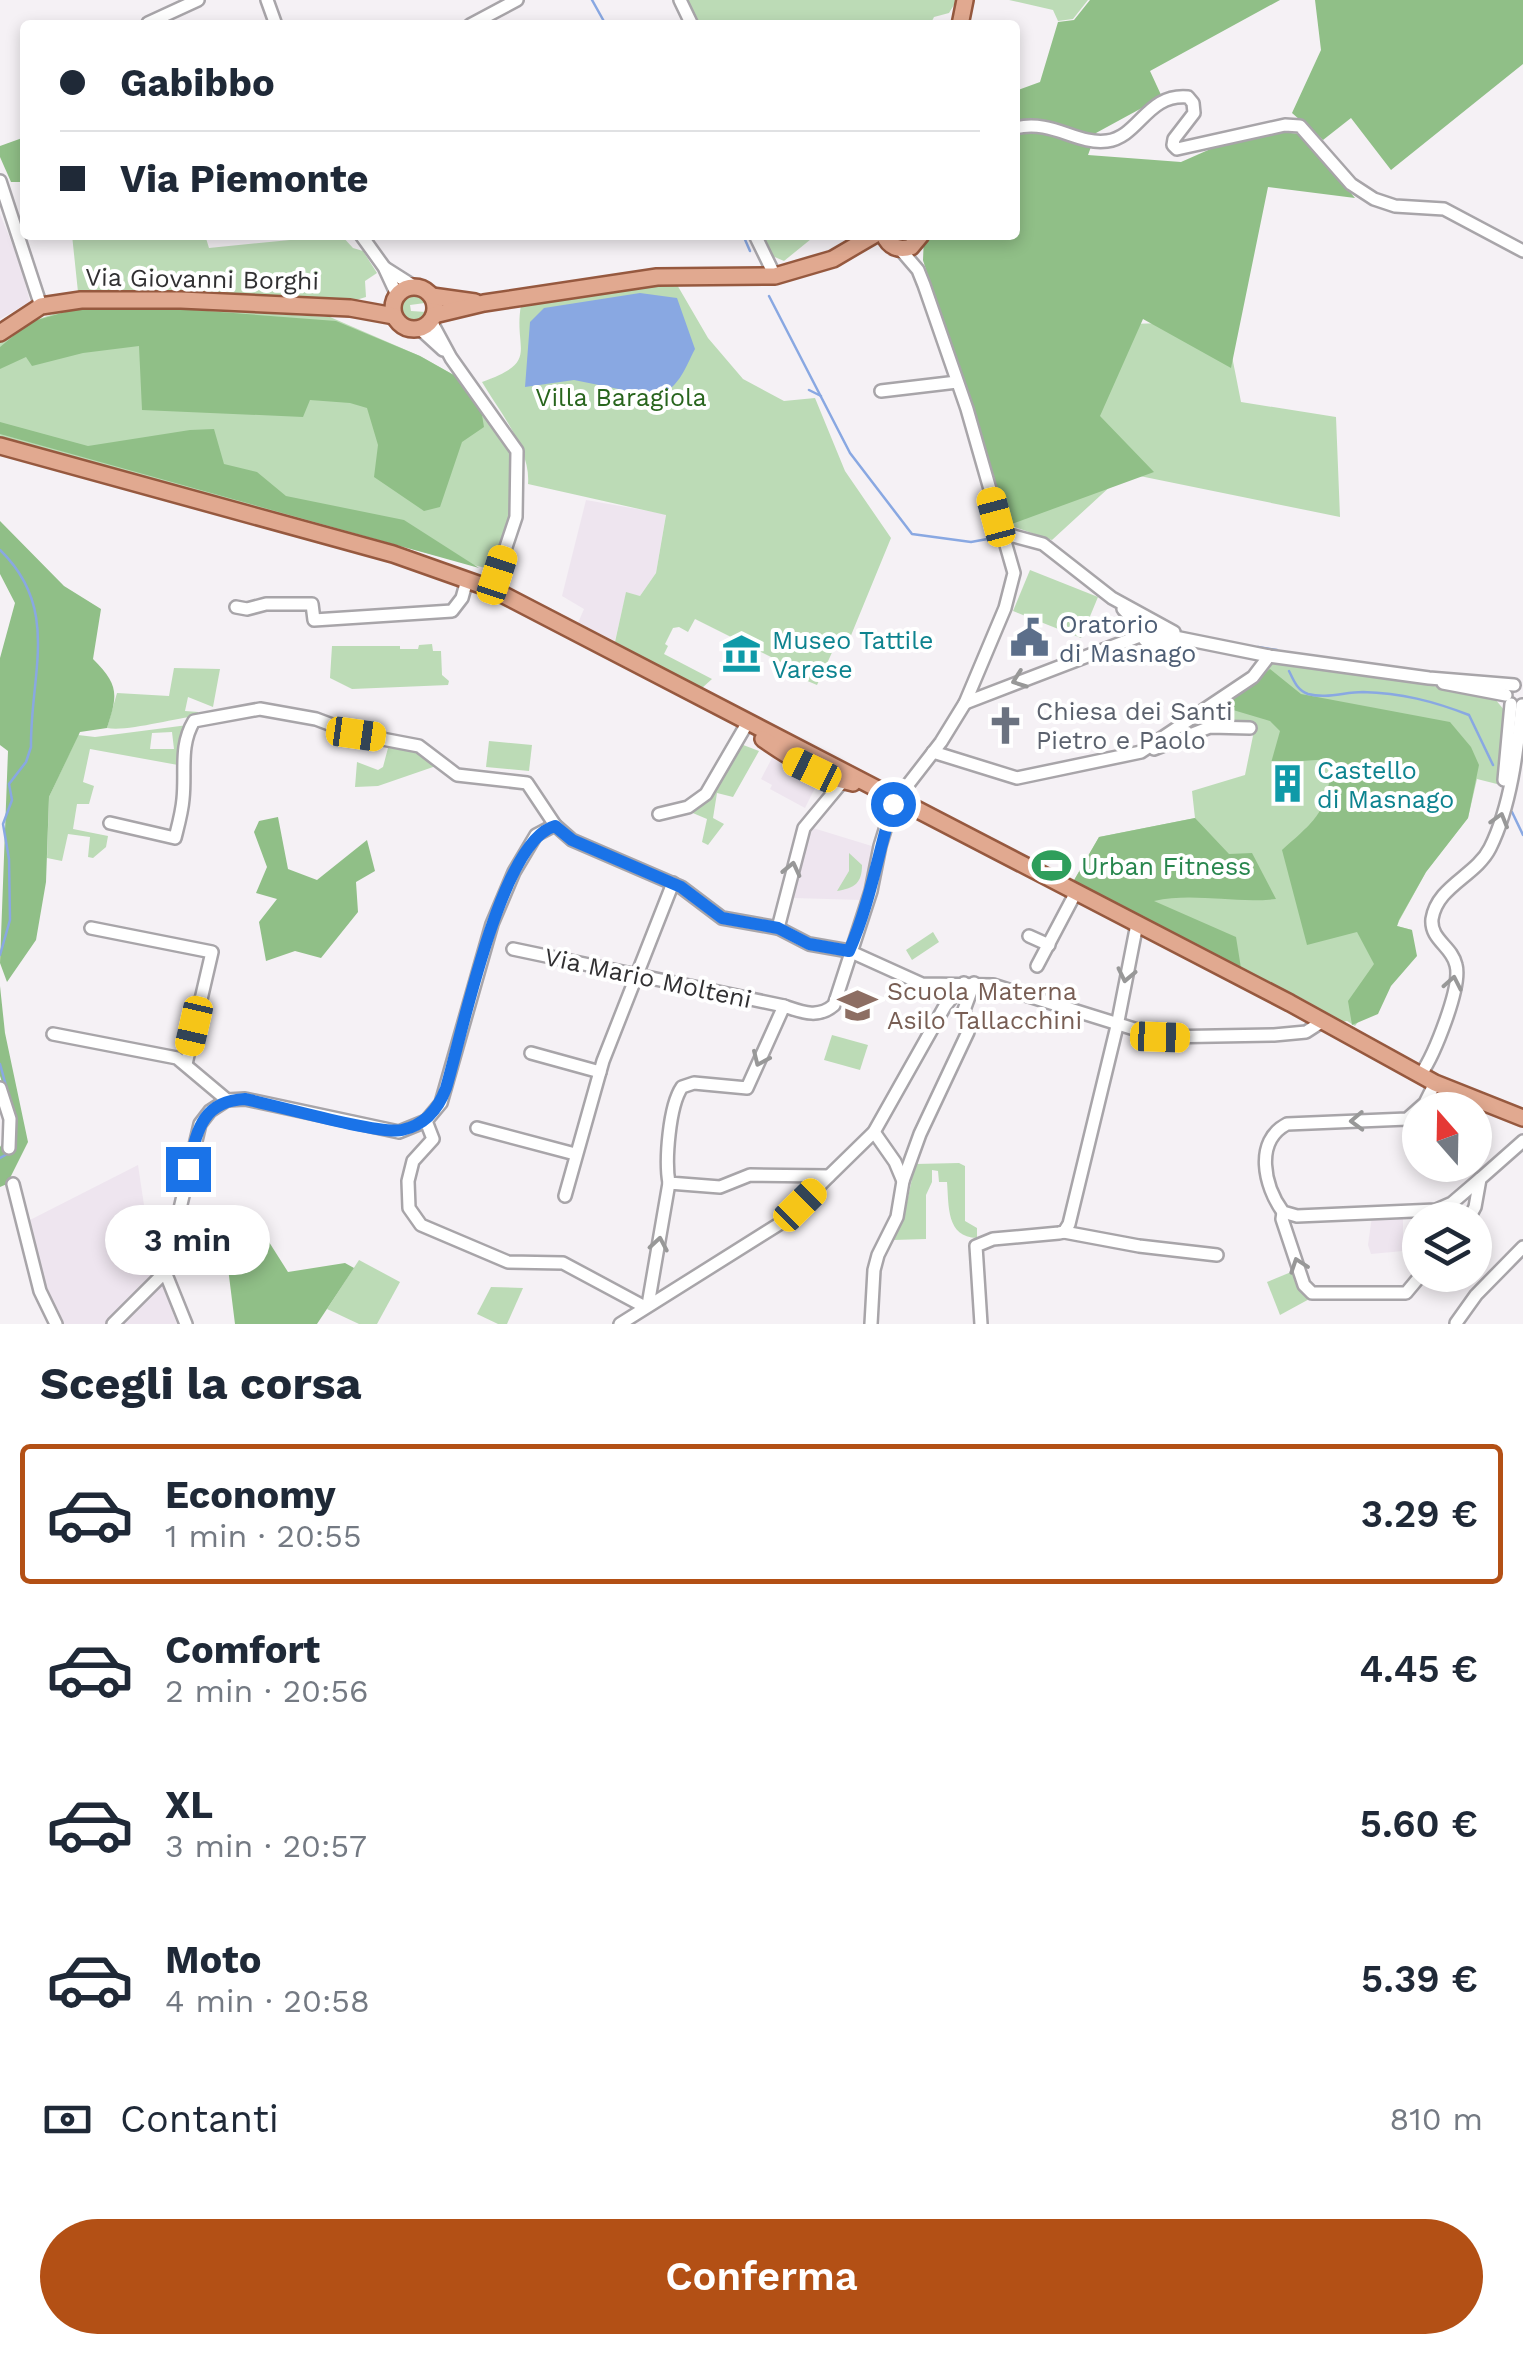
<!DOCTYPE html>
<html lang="it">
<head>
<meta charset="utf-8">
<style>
  :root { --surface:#fff; --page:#f2f2f3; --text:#1f2937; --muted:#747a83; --line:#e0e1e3; --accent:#b35015 }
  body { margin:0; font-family:"Work Sans",sans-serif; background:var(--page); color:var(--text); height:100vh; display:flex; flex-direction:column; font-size:38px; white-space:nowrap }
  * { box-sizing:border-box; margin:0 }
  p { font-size:32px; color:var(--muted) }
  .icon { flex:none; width:55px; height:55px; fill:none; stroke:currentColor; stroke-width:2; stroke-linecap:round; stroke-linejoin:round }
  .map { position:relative; height:1324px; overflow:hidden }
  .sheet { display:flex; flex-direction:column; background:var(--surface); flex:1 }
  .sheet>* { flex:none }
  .banner { position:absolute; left:20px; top:20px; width:1000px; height:220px; border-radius:10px; box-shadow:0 5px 15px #0003; display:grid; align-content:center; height:220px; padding:0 40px; background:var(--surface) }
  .needle { width:65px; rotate:340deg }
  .buttons { position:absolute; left:1402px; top:1092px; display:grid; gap:20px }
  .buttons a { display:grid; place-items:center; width:90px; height:90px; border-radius:50%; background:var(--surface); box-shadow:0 5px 15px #0003; font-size:50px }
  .end { position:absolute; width:45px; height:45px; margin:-22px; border:12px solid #1a73e8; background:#fff; box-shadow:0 0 0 5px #fff }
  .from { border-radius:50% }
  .bubble { position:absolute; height:70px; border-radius:35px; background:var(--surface); box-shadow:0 5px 15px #0003; font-size:32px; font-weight:600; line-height:70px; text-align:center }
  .car { position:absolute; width:30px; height:60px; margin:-30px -15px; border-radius:12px; box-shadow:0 0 8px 2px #0007; background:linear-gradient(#f5c518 24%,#345 0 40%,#f5c518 0 76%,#345 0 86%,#f5c518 0) }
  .banner b { display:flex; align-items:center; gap:35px; height:95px; font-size:38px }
  .banner b+b { border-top:2px solid var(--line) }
  .banner i { width:25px; height:25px; background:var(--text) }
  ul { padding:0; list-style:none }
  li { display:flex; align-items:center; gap:30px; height:140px; margin:0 20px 15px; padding:0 20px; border:5px solid transparent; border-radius:10px }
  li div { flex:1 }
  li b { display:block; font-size:38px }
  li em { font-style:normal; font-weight:600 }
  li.selected { border-color:var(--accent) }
  li>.icon { width:90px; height:90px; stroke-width:1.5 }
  h2 { padding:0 40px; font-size:45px; line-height:120px }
  .pay { display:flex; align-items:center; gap:25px; height:110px; padding:0 40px; font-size:38px }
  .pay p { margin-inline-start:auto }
  .action { display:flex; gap:20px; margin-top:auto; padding:20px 40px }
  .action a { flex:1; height:115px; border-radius:60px; background:var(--accent); color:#fff; font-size:40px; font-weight:600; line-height:115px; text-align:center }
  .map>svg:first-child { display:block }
</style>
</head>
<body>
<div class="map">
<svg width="1523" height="1324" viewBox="0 0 1523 1324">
  <rect width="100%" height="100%" fill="#f5f1f5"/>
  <g fill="#eee5ef">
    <polygon points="0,214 20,263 30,302 0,319"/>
    <polygon points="586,500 666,514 656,573 640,596 626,593 615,641 578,623 584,609 562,596"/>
    <polygon points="772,758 817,784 805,808 770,789 772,785 761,779"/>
    <polygon points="813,828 875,847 862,900 793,898 802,853"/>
    <polygon points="138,1165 147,1225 166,1221 170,1229 162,1284 177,1324 59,1324 44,1293 26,1222"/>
    <polygon points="1372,1216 1403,1217 1403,1251 1371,1254 1368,1245"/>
  </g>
  <g fill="#bcdbb6" fill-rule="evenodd">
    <polygon points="685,0 957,0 949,13 934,17 930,25 697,25"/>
    <polygon points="1009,0 1088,0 1073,19 1058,21 1053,10"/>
    <polygon points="72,235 205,235 209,248 341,235 353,248 363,251 377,273 365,281 366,297 356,300 78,292"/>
    <polygon points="761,235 816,235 784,261 770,255"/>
    <polygon points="1015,235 1130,324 1165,323 1229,341 1241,402 1336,417 1340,517 1125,473 1052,540 1009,525 923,260"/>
    <path d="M 676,283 L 708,338 L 743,379 L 784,401 L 815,398 L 845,471 L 891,538 L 845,650 L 835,646 L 817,685 L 793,675 L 795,669 L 695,619 L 688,632 L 679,627 L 673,628 L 665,644 L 668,646 L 664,654 L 712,679 L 702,688 L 615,642 L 626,592 L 640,596 L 656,573 L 666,515 L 528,484 C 531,449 499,411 482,382 C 541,361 513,351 521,305 Z"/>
    <path d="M 410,295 L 419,296 L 425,303 L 410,305 L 411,311 L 426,312 C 422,320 415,323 406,319 L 400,309 L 403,299 Z"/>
    <polygon points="71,308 181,309 330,317 420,356 459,378 510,448 515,466 513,516 493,570 171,487 0,436 0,341 30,322"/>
    <polygon points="1030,570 1098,597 1081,638 1013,611"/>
    <polygon points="432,644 433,651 441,651 442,675 449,681 448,685 352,689 330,678 332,646 400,646 400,649 418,649 419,645"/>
    <path d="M 1275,662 L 1414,682 L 1495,699 L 1505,711 L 1497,784 L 1477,779 L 1468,818 L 1426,872 L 1399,921 L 1397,926 L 1412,930 L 1410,954 L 1355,1026 L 1347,1021 L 1339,1023 L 1307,1001 L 1075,888 L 1073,882 L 1099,837 L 1195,818 L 1192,791 L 1245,775 L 1255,726 C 1224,710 1185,733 1156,745 L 1241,690 Z"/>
    <path d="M 174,668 L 220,669 L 213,707 L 188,697 L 185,711 L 198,712 L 198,716 C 174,718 127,732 107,728 L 117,693 L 169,696 Z"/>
    <path d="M 188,725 L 182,732 L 178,765 L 90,749 L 83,782 L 94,786 L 89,804 L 77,804 L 73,829 L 108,836 L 106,847 L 93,858 L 88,857 L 90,837 L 68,834 L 62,861 L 47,858 L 49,797 L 78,735 L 95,737 ZM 172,732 L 174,749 L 150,749 L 152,733 Z"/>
    <polygon points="489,741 532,745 529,771 486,767"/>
    <polygon points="738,743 759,751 733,797 717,793 713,818 724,824 708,845 702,842 707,819 688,811 703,804"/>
    <polygon points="388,748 417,750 436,766 378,786 355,787 357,762 378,770 383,767"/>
    <path d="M 849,853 L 862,865 C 862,883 855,888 837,891 L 849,871 Z"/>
    <polygon points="933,932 939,942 912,960 906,950"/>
    <polygon points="832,1035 868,1045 860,1070 824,1060"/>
    <path d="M 959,1163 L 965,1166 L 965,1221 L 977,1228 L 977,1238 C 946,1237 949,1206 947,1182 L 939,1182 L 938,1171 L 932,1170 L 932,1182 L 926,1195 L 926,1239 L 893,1240 L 905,1212 L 915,1164 Z"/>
    <polygon points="359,1260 400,1282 377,1324 359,1324 327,1309"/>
    <polygon points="1296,1270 1313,1297 1280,1315 1267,1282"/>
    <polygon points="491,1287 523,1288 507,1324 498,1324 477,1314"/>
  </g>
  <g fill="#90bf87">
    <polygon points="1090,0 1280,0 1150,71 1162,97 1096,133 1088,155 1181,162 1240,136 1281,132 1301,134 1355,198 1268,187 1231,368 1143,319 1100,416 1154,472 1009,525 923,260 924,235 1015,235 1015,91 1040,82 1058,22 1074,20"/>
    <polygon points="1315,0 1523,0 1523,64 1391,170 1351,118 1323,140 1292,113 1321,50"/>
    <polygon points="25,137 25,182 11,182 0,157 0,146"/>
    <polygon points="83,307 181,309 336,321 420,356 459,378 481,409 484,427 462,442 440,507 424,511 374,477 378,445 367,408 350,403 310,400 303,417 142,410 139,346 83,353 32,366 26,357 0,369 0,347 30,322"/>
    <polygon points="0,422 88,446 190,430 214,429 224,464 257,472 286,496 404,520 479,568 0,434"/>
    <path d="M 0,521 L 64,586 L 101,609 L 93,659 C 119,685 118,694 107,728 L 80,732 L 49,797 L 46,882 L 36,940 L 7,982 L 0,963 L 8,751 L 0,745 L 0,658 L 15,603 L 0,574 Z"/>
    <path d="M 1270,669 L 1301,694 L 1450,722 L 1471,747 L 1479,765 L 1468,818 L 1426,872 L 1399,920 L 1397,926 L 1412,930 L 1417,956 L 1391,986 L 1378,1014 L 1352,1025 L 1348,1001 L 1374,964 L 1357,932 L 1307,945 L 1282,850 C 1321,816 1327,811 1332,759 L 1271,763 L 1280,731 L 1270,721 L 1223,707 Z"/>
    <polygon points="278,817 288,869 317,880 367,840 375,871 356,882 358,912 321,958 295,951 266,961 259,922 277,899 256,893 267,867 254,832 259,821"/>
    <path d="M 1195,818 L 1229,854 L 1252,853 L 1276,899 C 1235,904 1194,892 1154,901 L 1236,937 L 1241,968 L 1075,888 L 1073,882 L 1099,837 Z"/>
    <polygon points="0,986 5,1033 28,1142 7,1184 0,1187 0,1147 6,1138 10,1106 0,1076"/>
    <path d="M 269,1242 L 288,1272 L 345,1263 L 354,1268 L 317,1324 L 235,1324 L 226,1252 C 241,1245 253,1247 269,1242 Z"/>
  </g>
  <path fill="#89a8e2" d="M 640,293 L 677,298 L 695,349 C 685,368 678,392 653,396 L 574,380 L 525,387 L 530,322 L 544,308 Z"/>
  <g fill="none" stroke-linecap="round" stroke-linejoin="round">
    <g stroke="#89a8e2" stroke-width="2.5">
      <polyline points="592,0 606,25"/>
      <polyline points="743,235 750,251"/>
      <polyline points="769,296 850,453 912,534 971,542 993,538"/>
      <polyline points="809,390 821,396"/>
      <path d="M 0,550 C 61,609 30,674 31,747 L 26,762 L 9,784 L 12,800 L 3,824 L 9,859 L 10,920 L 0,955"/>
      <polyline points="1258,647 1277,650"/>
      <path d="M 1289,671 C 1294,681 1297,690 1308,694 C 1327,699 1344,692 1363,692 C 1401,693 1433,701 1469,715 L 1493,765"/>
      <polyline points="1512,812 1523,835"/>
      <polyline points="0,1064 13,1111"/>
      <polyline points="0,1158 11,1152"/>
    </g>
    <defs>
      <g id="minor">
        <polyline points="267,0 276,25"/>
        <polyline points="680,0 692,25"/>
        <polyline points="148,23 198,0"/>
        <polyline points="470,25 517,0"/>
        <path d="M 1015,128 C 1053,119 1076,145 1107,141 C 1139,137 1147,93 1188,97 L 1193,103 L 1194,113 L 1174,139 L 1173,145 L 1177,149 L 1285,125 L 1300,126 L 1351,184 L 1374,199 L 1395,206 L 1444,209 L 1523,251"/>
        <polyline points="0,181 41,306"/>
        <polyline points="361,235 384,267 397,295"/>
        <polyline points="755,235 775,276"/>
        <polyline points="385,268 415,287"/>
        <polyline points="431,321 451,358 517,451 516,517 492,589"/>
        <polyline points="420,329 443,350"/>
        <polyline points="881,391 957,382"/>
        <polyline points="1002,533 1043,544 1112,598 1174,632"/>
        <polyline points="236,607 247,609 266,604 312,604 314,620 452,611 462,598 467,580"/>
        <path d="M 1123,609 C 1135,620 1137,635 1148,643 L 1186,644"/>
        <polyline points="1443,683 1506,695"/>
        <polyline points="965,703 1150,632 1269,656 1429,678 1514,685"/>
        <polyline points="1154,749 1210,727 1250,728"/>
        <polyline points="933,752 1017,778 1141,752 1253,677 1269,656"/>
        <polyline points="1504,780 1511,704"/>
        <polyline points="659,814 688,807 706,794 745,727"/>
        <path d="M 110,823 L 175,838 C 178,826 182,812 183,799 C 186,771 179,746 194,721 L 260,709 L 316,719 L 356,734 L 419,746 L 457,775 L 527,783 L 555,825"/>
        <polyline points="91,928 212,952 186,1064"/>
        <polyline points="778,928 804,828 843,781"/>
        <polyline points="1029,936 1049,945"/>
        <polyline points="513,949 784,1006"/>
        <polyline points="1037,966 1075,894"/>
        <polyline points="53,1034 177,1058 227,1100"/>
        <polyline points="531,1053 600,1072"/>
        <path d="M 1421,1074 C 1434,1055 1462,987 1456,965 C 1452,946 1430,940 1432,919 C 1437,886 1476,876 1490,848 C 1511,806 1517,751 1522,705"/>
        <path d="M 1435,1083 L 1425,1103 L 1407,1119 L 1287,1124 C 1254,1141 1264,1186 1283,1212 L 1297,1216 L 1436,1210 L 1452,1203 L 1480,1179"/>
        <polyline points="0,1088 10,1119 9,1148"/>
        <polyline points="426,1121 433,1139 413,1161 408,1181 409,1208 421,1225 508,1262 563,1263 645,1307"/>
        <polyline points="477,1128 575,1154"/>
        <polyline points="874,1132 895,1162 903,1181"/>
        <path d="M 829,1176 L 750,1175 L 720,1187 L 669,1183 C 665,1161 669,1106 682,1087 L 694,1083 L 747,1088 L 784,1006 C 802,1012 818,1019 834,1005 L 871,891 L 880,846 L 893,804 L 941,742 L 965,703 L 1005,608 L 1014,573 L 967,409 L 924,285 L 918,270 L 900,249"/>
        <polyline points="13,1184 40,1291 56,1324"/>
        <polyline points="565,1196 603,1061 673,883"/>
        <polyline points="1283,1212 1282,1219 1304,1285 1312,1293 1406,1293 1421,1275"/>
        <polyline points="1468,1220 1475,1207 1480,1179 1523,1141"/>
        <polyline points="1064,1232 1139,1246 1217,1255"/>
        <polyline points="165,1272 186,1324"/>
        <polyline points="648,1305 669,1183"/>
        <polyline points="1456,1323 1476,1295 1523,1247"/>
        <polyline points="113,1324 165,1272 200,1124 210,1111 227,1100 245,1099 399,1132 426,1121 441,1103 492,924 514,872 536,835 555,825 572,840 681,887 722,918 778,928 809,944 849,951 922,984 993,985 1160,1037 1274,1035 1306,1032 1323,1021"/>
        <polyline points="620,1324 784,1221 828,1177 874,1132 945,1006 964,983"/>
        <polyline points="871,1324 874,1270 878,1255 897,1217 903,1181 920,1134 968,1032 964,1010 974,983"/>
        <polyline points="981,1324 976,1246 993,1239 1059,1233 1064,1232 1069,1224 1117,1026 1137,924"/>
      </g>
      <g id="major">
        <polyline points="960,25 965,0"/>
        <path d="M 884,235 C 889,247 899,251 911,247 L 921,235"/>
        <circle cx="414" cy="308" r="21"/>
        <polyline points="432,296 475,302"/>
        <polyline points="434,315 484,303 657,277 775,276 833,259 874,235"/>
        <polyline points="0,333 41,306 81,300 181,300 350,308 394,316"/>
        <polyline points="0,446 393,554 492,589 1290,1003 1435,1083 1523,1118"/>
        <path d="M 763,739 C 792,759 819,776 853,783"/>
      </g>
    </defs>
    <use href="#minor" stroke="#a8a5a9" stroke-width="16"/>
    <use href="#major" stroke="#96593f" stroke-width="20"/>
    <use href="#minor" stroke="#fff" stroke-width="11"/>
    <use href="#major" stroke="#e1a990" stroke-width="15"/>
  </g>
  <defs><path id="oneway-chevron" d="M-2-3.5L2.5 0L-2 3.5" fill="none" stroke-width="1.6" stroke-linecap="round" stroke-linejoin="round" transform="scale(2.5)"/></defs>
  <g stroke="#989898">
    <use href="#oneway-chevron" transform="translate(1019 680) rotate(160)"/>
    <use href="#oneway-chevron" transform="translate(1500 820) rotate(-74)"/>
    <use href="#oneway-chevron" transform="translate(792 869) rotate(-77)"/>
    <use href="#oneway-chevron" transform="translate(1126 975) rotate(102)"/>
    <use href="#oneway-chevron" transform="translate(1453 983) rotate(-79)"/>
    <use href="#oneway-chevron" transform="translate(760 1059) rotate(114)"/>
    <use href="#oneway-chevron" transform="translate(1357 1121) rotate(178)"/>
    <use href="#oneway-chevron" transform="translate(659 1244) rotate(-80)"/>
    <use href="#oneway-chevron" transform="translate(1298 1265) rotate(-109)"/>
  </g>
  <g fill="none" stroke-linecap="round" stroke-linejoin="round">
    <path stroke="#1a73e8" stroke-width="12" d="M 188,1169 C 197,1132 201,1101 245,1099 C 274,1105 380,1135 402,1130 C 425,1125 438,1110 446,1088 C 462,1035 501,840 555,826 L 572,840 L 681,887 L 722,918 L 778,928 L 809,944 L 849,951 C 870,904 878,853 893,804"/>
  </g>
  <defs>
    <symbol id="civic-bare" viewBox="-9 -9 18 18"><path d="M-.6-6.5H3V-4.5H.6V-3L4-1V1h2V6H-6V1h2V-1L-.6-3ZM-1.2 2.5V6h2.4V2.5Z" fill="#5c6f8a" stroke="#fff" stroke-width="2.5" paint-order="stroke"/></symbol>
    <symbol id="museum-bare" viewBox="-9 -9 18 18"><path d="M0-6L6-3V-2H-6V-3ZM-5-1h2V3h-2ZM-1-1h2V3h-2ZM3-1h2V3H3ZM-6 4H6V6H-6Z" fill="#0f9aa8" stroke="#fff" stroke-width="2.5" paint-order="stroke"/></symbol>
    <symbol id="church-bare" viewBox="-9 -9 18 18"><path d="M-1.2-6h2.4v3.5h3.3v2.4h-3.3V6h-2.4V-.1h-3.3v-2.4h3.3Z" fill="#6b7280" stroke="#fff" stroke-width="2.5" paint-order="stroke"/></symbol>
    <symbol id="building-bare" viewBox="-9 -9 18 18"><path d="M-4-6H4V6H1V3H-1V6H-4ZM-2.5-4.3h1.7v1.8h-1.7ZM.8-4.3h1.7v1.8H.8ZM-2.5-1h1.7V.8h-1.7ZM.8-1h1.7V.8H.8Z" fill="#0f9aa8" stroke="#fff" stroke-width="2.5" paint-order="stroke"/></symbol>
    <symbol id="stadium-bare" viewBox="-9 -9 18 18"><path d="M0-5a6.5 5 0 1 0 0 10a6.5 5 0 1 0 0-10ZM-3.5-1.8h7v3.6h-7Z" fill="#2e9e5b" stroke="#fff" stroke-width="2.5" paint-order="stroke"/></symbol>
    <symbol id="school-bare" viewBox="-9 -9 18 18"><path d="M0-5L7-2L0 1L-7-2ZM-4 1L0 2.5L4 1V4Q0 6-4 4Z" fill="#8d6e63" stroke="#fff" stroke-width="2.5" paint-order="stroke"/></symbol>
  </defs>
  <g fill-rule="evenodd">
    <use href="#civic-bare" x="1002" y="610" width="55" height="55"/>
    <use href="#museum-bare" x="714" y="626" width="55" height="55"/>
    <use href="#church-bare" x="978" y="698" width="55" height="55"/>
    <use href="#building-bare" x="1260" y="756" width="55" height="55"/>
    <use href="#stadium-bare" x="1024" y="838" width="55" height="55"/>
    <use href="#school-bare" x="830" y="978" width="55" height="55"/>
  </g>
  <g text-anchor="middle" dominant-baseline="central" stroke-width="8" stroke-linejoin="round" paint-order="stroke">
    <g font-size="25" fill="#313032" stroke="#fff">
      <text transform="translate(202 279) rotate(1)">Via Giovanni Borghi</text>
      <text transform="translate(648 978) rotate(12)">Via Mario Molteni</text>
    </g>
    <g font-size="25" fill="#28651d" stroke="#fff">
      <text x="621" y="397">Villa Baragiola</text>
    </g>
    <g font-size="25" fill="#4e5e75" stroke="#fff" text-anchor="start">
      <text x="1059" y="624">Oratorio<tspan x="1059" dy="29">di Masnago</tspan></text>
    </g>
    <g font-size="25" fill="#0d838f" stroke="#fff" text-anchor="start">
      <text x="772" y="640">Museo Tattile<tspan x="772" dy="29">Varese</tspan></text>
      <text x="1317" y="770">Castello<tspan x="1317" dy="29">di Masnago</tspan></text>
    </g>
    <g font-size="25" fill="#5b616d" stroke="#fff" text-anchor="start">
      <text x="1036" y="711">Chiesa dei Santi<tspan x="1036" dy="29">Pietro e Paolo</tspan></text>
    </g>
    <g font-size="25" fill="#27864d" stroke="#fff" text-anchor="start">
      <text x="1081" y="866">Urban Fitness</text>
    </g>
    <g font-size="25" fill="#785e54" stroke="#fff" text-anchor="start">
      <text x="887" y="991">Scuola Materna<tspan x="887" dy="29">Asilo Tallacchini</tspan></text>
    </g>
  </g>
</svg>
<div class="buttons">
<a><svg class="needle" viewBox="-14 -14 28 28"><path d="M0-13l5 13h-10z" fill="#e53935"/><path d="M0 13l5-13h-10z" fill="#747a83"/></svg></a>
<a><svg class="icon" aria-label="layers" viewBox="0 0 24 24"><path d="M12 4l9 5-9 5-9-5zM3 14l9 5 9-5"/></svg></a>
</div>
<i class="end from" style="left:893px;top:804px"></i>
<i class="end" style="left:188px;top:1169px"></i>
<div class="bubble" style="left:105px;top:1205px;width:165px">3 min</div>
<i class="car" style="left:996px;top:517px;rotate:345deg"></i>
<i class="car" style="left:497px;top:575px;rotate:18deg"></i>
<i class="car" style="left:356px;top:734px;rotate:98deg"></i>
<i class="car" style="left:812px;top:770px;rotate:296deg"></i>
<i class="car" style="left:194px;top:1026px;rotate:193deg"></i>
<i class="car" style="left:1160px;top:1037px;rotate:92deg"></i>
<i class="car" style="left:800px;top:1205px;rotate:45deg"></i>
<div class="banner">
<b><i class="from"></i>Gabibbo</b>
<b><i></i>Via Piemonte</b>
</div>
</div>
<section class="sheet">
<h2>Scegli la corsa</h2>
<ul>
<li class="selected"><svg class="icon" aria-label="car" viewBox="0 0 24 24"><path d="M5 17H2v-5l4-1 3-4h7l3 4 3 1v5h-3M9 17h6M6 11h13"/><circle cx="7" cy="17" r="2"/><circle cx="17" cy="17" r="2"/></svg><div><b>Economy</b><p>1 min · 20:55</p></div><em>3.29 €</em></li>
<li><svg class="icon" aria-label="car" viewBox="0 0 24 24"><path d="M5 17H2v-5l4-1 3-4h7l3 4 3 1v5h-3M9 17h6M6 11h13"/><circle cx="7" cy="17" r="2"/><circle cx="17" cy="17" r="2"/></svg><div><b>Comfort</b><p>2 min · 20:56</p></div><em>4.45 €</em></li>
<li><svg class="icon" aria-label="car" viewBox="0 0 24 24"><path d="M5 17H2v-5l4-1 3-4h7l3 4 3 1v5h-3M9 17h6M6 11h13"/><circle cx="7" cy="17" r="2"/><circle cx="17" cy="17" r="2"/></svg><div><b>XL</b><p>3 min · 20:57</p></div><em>5.60 €</em></li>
<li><svg class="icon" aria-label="car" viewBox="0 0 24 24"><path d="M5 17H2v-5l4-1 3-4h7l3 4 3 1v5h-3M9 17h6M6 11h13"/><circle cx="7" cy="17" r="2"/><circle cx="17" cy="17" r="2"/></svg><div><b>Moto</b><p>4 min · 20:58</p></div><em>5.39 €</em></li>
</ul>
<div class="pay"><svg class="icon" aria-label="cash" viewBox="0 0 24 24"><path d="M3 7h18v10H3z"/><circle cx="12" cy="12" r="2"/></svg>Contanti<p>810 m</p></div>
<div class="action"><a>Conferma</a></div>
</section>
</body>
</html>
